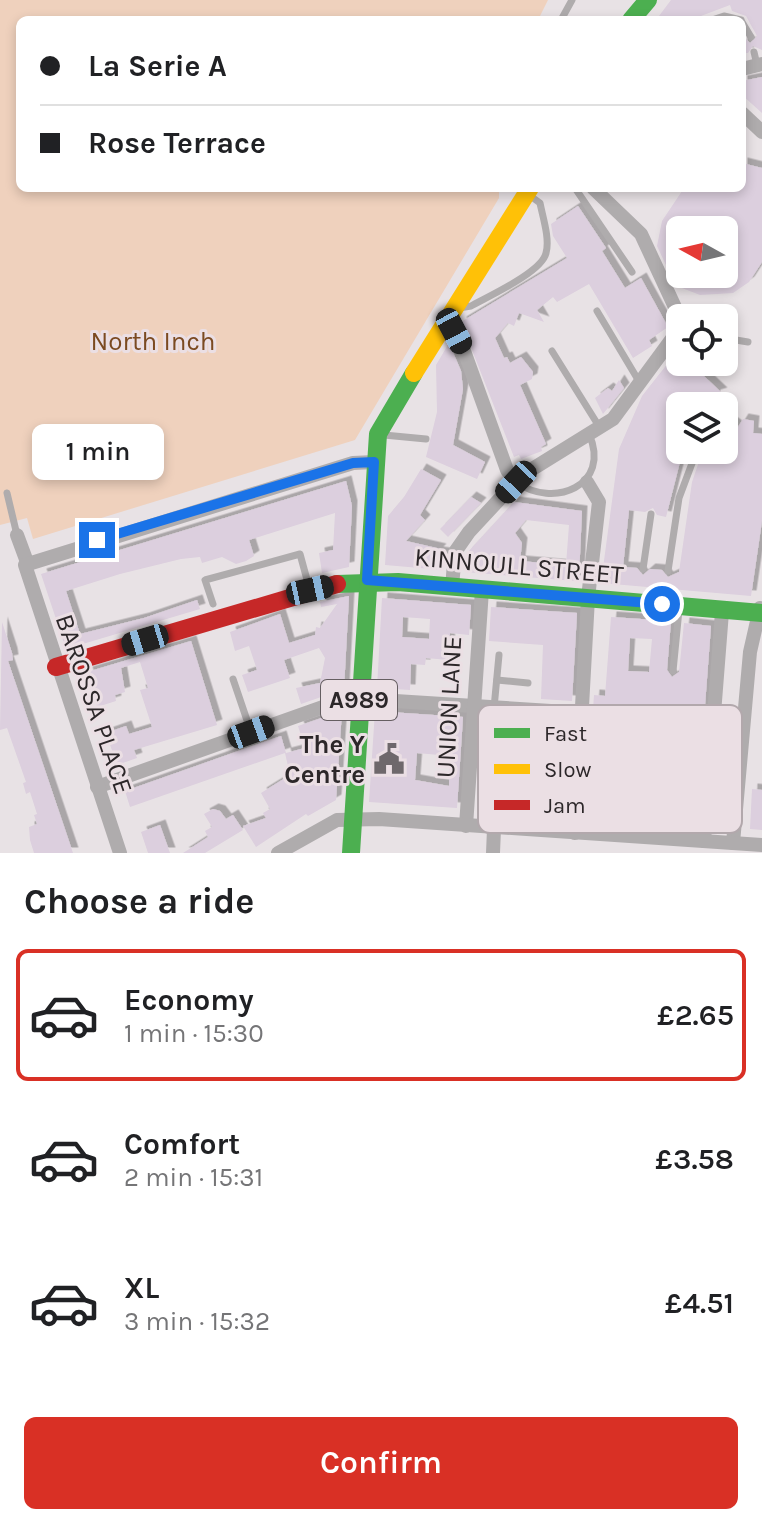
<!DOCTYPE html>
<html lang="en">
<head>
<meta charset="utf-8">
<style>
  :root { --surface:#fff; --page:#f6f6f6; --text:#202124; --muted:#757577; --line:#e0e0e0; --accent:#d93025 }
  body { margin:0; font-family:Karla,sans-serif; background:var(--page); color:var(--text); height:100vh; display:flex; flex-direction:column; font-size:30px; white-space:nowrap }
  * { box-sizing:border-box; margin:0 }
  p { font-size:26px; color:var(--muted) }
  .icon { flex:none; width:44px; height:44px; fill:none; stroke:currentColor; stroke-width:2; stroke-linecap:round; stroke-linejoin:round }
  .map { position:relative; height:853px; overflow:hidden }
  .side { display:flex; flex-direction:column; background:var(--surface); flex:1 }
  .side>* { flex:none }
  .banner { position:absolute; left:16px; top:16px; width:730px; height:176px; border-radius:12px; box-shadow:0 4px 12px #0003; display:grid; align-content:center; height:176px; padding:0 24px; background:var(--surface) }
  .needle { width:52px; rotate:278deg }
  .fabs { position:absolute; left:666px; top:216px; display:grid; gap:16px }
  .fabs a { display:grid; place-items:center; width:72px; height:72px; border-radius:12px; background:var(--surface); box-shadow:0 4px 12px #0003; font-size:40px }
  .end { position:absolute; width:36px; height:36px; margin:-18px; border:10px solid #1a73e8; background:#fff; box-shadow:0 0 0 4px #fff }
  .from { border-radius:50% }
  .bubble { position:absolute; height:56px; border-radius:12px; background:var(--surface); box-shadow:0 4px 12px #0003; font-size:26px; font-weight:600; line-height:56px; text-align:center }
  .car { position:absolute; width:24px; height:48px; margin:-24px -12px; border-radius:10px; box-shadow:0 0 6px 2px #0007; background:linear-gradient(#222 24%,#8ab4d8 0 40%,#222 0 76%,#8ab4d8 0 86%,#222 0) }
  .banner b { display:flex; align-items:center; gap:28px; height:76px; font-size:30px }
  .banner b+b { border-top:2px solid var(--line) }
  .banner i { width:20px; height:20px; background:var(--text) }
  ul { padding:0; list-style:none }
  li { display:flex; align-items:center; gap:24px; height:132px; margin:0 16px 12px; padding:0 8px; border:4px solid transparent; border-radius:12px }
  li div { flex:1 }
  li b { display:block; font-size:30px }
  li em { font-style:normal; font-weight:600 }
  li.on { border-color:var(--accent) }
  li>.icon { width:72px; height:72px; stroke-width:1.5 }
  h2 { padding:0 24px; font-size:36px; line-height:96px }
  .primary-button { display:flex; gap:16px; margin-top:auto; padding:16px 24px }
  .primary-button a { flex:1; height:92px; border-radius:12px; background:var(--accent); color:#fff; font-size:32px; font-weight:600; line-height:92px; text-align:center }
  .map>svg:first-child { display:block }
</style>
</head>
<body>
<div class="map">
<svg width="762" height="853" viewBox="0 0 762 853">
  <defs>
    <filter id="shadow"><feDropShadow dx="5.5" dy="-5.5" stdDeviation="0" flood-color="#0004"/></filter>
  </defs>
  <rect width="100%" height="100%" fill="#e8e2e5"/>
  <polygon fill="#efd1bd" points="0,0 548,0 538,20 20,20 20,188 499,188 499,198 355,440 33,539 27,518 0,525"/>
  <g fill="#dccfde" fill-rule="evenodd" filter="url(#shadow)">
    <polygon points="671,0 762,0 762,50 753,46 748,53 742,53 742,35 750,43 757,36 746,16 732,11 730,5 693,19 656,20"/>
    <polygon points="762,77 762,113 742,95 742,81"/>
    <path d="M 742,163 L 762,168 L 762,262 L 749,282 L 733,293 L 700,295 L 682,288 L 673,280 L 657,246 L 662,221 L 684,188 L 742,188 ZM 680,230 L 724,230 L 724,274 L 680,274 Z"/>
    <polygon points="578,206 606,248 602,251 625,288 641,278 668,327 649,340 652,346 633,358 589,284 557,302 553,297 537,310 544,322 519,313 514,326 508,323 495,338 504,358 507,357 510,363 521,357 533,372 532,379 520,385 546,444 541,447 542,451 521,459 519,455 514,457 461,322 567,258 553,236 551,224"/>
    <polygon points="449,343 461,371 463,389 453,445 485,462 477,479 426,457 437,412 436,365"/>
    <polygon points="680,348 680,362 689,362 722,393 715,395 713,406 680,406 680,450 683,450 666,517 657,515 653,508 645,512 629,510 623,567 637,568 643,575 650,569 662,570 668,577 679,572 692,482 703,450 724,450 724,416 738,427 743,419 754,421 753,433 762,434 762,521 751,596 601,583 619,449 642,396"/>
    <polygon points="619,380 624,388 603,414 595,398 608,388 612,391"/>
    <polygon points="421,469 441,480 420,515 425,520 406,541 441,549 438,552 445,553 443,570 385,565 388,516 404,497"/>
    <polygon points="346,481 352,506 349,567 322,573 319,553 333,550 335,513 249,540 254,556 246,561 236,564 222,557 202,563 200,557 181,559 120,574 66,591 80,634 144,618 197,600 200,609 66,649 41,574"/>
    <polygon points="471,497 481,503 448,537 440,529"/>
    <path d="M 514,502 L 582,511 L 579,577 L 575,581 L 465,572 L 467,553 ZM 526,520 L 569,525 L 566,565 L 520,561 L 522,543 L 515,533 Z"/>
    <polygon points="349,596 344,689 301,704 296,688 320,683 325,658 319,648 284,660 290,678 248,692 242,675 257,670 249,646 235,651 230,632 280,614 289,643 315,635 316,627 320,628 337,604 321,607 320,602"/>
    <path d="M 382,598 L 471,605 L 469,635 L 450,633 L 448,660 L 426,658 L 425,665 L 411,664 L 410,690 L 377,688 ZM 403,617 L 430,619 L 429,639 L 402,637 Z"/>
    <polygon points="491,607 577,613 572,701 541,699 543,645 489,641"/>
    <path d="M 611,617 L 671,621 L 667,670 L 672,677 L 679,672 L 684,623 L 711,626 L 702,745 L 638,740 L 638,748 L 595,747 L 596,737 L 591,737 L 594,695 L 605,696 ZM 630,638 L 652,639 L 649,672 L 628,671 Z"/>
    <polygon points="2,622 12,653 13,660 8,661 73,853 34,853 30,840 29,827 37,824 34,815 37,814 30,792 26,794 23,783 26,782 7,728 0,730"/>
    <polygon points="191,641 217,725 134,750 137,758 117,765 106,733 126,726 129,734 152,727 140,690 148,688 140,662 121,668 125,692 115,695 116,701 97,707 87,672"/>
    <polygon points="342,711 336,800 308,816 306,814 256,847 243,826 266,818 263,813 270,809 261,793 290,775 285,753 130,807 125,791 281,736 286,753 305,748 298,726"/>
    <path d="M 375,711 L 463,717 L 457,808 L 369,802 ZM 417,753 L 450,756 L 449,786 L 415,780 Z"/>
    <polygon points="483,724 571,730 569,754 510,750 507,791 567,796 566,816 477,809"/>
    <polygon points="752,789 762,790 762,830 750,829"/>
    <polygon points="213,809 220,811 226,819 233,815 243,830 205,853 183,853 208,837 205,831 212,827 204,814"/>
    <polygon points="160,825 170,853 148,853 141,832"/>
  </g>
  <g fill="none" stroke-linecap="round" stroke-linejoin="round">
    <g stroke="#afacad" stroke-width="7">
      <polyline points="561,20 572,0"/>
      <polyline points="712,20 724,16 741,20"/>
      <polyline points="742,22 751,37"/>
      <polyline points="754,52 757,65"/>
      <polyline points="575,188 632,272"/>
      <path d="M 459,308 L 471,306 C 489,296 542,272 546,253 C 550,239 543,218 540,203 L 529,195"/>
      <polyline points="597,311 640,383"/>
      <polyline points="724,338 748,342"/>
      <polyline points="552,351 600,428"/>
      <polyline points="720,399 724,406"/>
      <polyline points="384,435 426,439"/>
      <path d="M 516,482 C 553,509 612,486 589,434"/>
      <polyline points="7,493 17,535"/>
      <polyline points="643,569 651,514"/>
      <polyline points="668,571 679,498 697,450"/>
      <polyline points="213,604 205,580 300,554 309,587"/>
      <polyline points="673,671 679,610"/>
      <polyline points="233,679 251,732"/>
      <polyline points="497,680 528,683"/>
      <polyline points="494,708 499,655"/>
      <polyline points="579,752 646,757 668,752 710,756"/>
      <polyline points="554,774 578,775"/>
    </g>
    <g stroke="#afacad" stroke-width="14">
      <polyline points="742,69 762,64"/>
      <polyline points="742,113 762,132"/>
      <polyline points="593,188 641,234 680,318"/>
      <polyline points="443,323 454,331 463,348 507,470 516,482"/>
      <polyline points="17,535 27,562"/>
      <polyline points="452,587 455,552 469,532 521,476 613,419 680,328"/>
      <polyline points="97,787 348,698 582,713"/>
      <polyline points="466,826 482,590"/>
      <polyline points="575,833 588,598 599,502 587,482"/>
      <polyline points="704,841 722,612"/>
      <polyline points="733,843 750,652 760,608"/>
      <polyline points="120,853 25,565 353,463 374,462"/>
      <polyline points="278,853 337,820 379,819 762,845"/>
      <polyline points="493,853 494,829"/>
    </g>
    <g stroke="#4caf50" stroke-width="18">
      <polyline points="631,20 648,0"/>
      <polyline points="337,584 398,582 762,613"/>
      <polyline points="351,853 378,434 414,373"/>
    </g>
    <polyline stroke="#ffc107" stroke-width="18" points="414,373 530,188"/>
    <polyline stroke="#c62828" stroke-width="18" points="56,667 337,584"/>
  </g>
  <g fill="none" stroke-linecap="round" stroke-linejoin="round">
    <polyline stroke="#1a73e8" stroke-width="10" points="97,540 353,463 374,462 367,580 662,604"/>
  </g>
  <defs>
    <symbol id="civic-bare" viewBox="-9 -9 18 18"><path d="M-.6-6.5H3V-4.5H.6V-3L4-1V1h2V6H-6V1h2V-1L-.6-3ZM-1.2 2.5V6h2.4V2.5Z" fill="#6e686b" stroke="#ebdfe4" stroke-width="2.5" paint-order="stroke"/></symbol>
  </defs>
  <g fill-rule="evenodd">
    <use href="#civic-bare" x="367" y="737" width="44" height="44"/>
  </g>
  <g text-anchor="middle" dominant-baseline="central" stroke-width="6" stroke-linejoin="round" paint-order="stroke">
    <rect fill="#ebdfe4" stroke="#655e61" stroke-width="2" x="321" y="680" width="76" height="40" rx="6"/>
    <g font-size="24" font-weight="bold" fill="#2c2729">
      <text x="359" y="700">A989</text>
    </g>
    <g font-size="26" fill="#7b4a21" stroke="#ebdfe4">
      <text x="153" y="341">North Inch</text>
    </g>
    <g font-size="26" fill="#2c2729" stroke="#ebdfe4">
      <text transform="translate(519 566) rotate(5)">KINNOULL STREET</text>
      <text transform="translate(94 704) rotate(71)">BAROSSA PLACE</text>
      <text transform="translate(449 707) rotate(-87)">UNION LANE</text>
    </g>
    <g font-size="26" font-weight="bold" fill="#2c2729" stroke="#ebdfe4" text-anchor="end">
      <text x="365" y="744">The Y<tspan x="365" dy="30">Centre</tspan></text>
    </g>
  </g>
  <rect x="478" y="705" width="264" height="128" rx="12" fill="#ebdfe4" stroke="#b2a8ac" stroke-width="2"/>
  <rect x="494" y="728" width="36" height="10" fill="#4caf50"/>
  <rect x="494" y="764" width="36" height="10" fill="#ffc107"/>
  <rect x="494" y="800" width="36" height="10" fill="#c62828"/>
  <g font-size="22" fill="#2c2729">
    <text x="544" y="741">Fast</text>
    <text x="544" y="777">Slow</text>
    <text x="544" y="813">Jam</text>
  </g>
</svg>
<div class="fabs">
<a><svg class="needle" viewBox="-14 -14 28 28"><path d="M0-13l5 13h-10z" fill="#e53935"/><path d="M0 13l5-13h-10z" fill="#757577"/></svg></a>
<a><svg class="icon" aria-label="locate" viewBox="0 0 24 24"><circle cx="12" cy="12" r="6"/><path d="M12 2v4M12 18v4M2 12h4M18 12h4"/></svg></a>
<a><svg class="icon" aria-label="layers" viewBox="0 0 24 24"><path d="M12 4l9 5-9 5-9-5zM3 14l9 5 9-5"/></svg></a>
</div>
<i class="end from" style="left:662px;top:604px"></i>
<i class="end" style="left:97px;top:540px"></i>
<div class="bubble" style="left:32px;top:424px;width:132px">1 min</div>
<i class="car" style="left:454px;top:331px;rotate:152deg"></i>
<i class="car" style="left:516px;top:482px;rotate:223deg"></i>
<i class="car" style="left:310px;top:590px;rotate:78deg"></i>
<i class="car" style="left:145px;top:640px;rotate:253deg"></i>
<i class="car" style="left:251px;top:732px;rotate:70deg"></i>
<div class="banner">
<b><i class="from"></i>La Serie A</b>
<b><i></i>Rose Terrace</b>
</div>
</div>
<section class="side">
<h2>Choose a ride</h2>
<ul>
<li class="on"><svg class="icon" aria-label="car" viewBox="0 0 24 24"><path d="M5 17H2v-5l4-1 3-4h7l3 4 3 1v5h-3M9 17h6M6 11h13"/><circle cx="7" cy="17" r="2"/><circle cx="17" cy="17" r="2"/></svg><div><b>Economy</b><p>1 min · 15:30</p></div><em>£2.65</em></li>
<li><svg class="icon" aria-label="car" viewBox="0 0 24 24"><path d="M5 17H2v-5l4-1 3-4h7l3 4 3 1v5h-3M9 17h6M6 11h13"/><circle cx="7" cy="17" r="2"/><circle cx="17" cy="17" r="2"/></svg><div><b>Comfort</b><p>2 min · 15:31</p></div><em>£3.58</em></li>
<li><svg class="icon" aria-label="car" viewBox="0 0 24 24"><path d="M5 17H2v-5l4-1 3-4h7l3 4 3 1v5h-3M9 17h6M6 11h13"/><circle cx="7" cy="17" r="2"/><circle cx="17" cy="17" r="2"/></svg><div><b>XL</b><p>3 min · 15:32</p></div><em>£4.51</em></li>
</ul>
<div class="primary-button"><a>Confirm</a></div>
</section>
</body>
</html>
